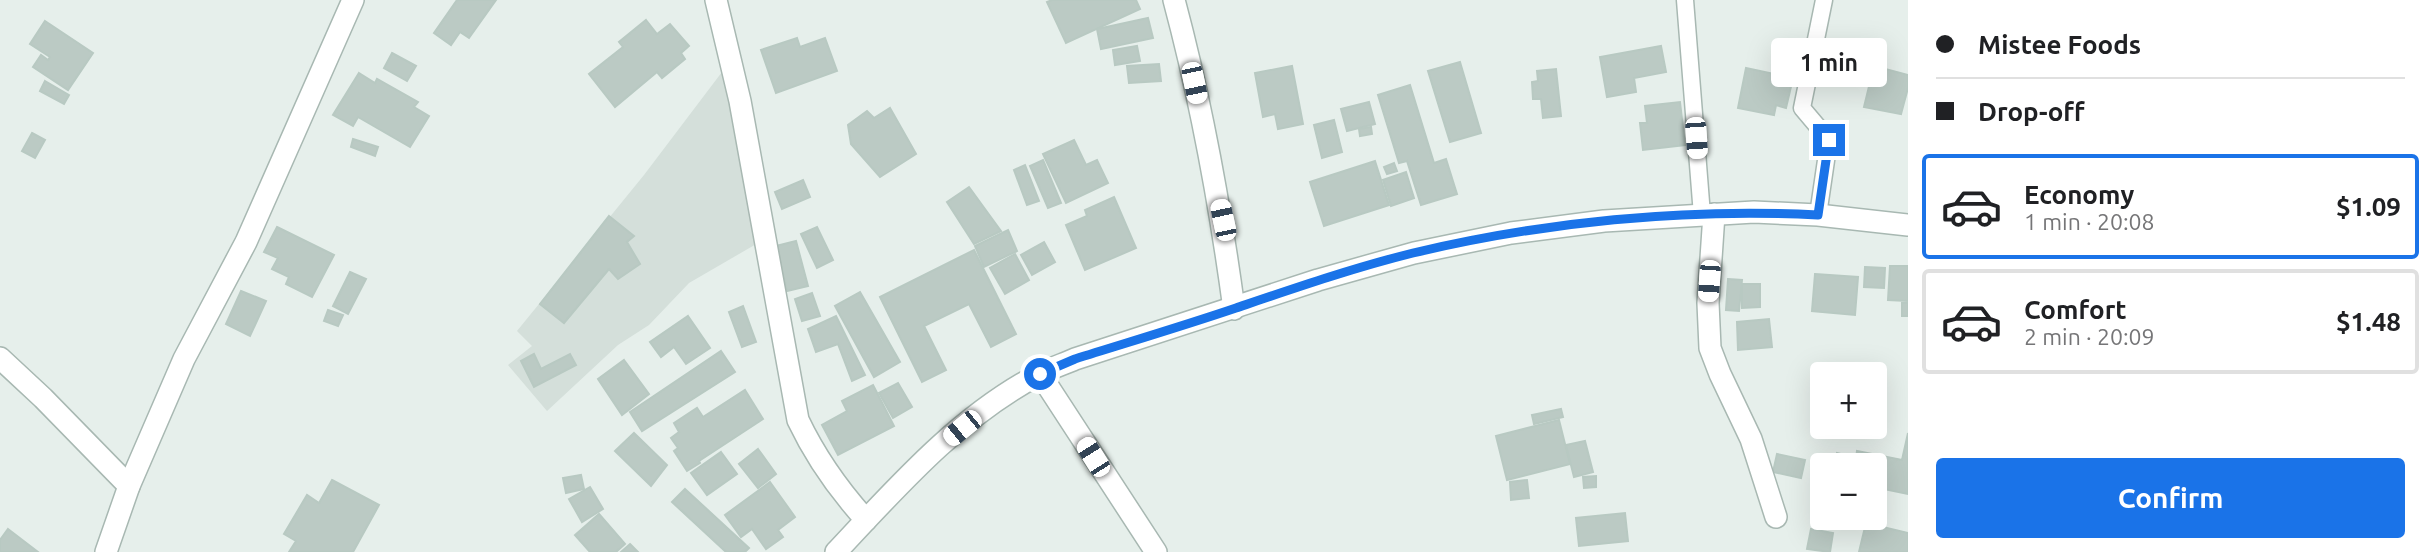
<!DOCTYPE html>
<html lang="en">
<head>
<meta charset="utf-8">
<style>
  :root { --surface:#fff; --page:#f2f2f2; --text:#202124; --muted:#757577; --line:#e0e0e0; --accent:#1a73e8 }
  body { margin:0; font-family:Ubuntu,sans-serif; background:var(--page); color:var(--text); height:100vh; display:flex; flex-direction:column; font-size:26px; white-space:nowrap }
  * { box-sizing:border-box; margin:0 }
  p { font-size:23px; color:var(--muted) }
  .icon { flex:none; width:38px; height:38px; fill:none; stroke:currentColor; stroke-width:2; stroke-linecap:round; stroke-linejoin:round }
  .map { position:relative; flex:1; overflow:hidden }
  .side { display:flex; flex-direction:column; background:var(--surface); width:525px }
  .side>* { flex:none }
  .guide { display:grid; align-content:center; height:154px; padding:0 28px; background:var(--surface) }
  .tools { position:absolute; left:1810px; top:362px; display:grid; gap:14px }
  .tools a { display:grid; place-items:center; width:77px; height:77px; border-radius:7px; background:var(--surface); box-shadow:0 7px 28px #0002; font-size:35px }
  .end { position:absolute; width:32px; height:32px; margin:-16px; border:9px solid #1a73e8; background:#fff; box-shadow:0 0 0 4px #fff }
  .from { border-radius:50% }
  .bubble { position:absolute; height:49px; border-radius:7px; background:var(--surface); box-shadow:0 7px 28px #0002; font-size:23px; font-weight:700; line-height:49px; text-align:center }
  .car { position:absolute; width:21px; height:42px; margin:-21px -10px; border-radius:9px; box-shadow:0 0 5px 2px #0007; background:linear-gradient(#fff 24%,#345 0 40%,#fff 0 76%,#345 0 86%,#fff 0) }
  .guide b { display:flex; align-items:center; gap:24px; height:66px; font-size:26px }
  .guide b+b { border-top:2px solid var(--line) }
  .guide i { width:18px; height:18px; background:var(--text) }
  ul { padding:0; list-style:none }
  li { display:flex; align-items:center; gap:21px; height:105px; margin:0 14px 10px; padding:0 14px; border:4px solid var(--line); border-radius:7px }
  li div { flex:1 }
  li b { display:block; font-size:26px }
  li em { font-style:normal; font-weight:700 }
  li.selected { border-color:var(--accent) }
  li>.icon { width:63px; height:63px; stroke-width:1.5 }
  .cta { display:flex; gap:14px; margin-top:auto; padding:14px 28px }
  .cta a { flex:1; height:80px; border-radius:7px; background:var(--accent); color:#fff; font-size:28px; font-weight:700; line-height:80px; text-align:center }
  main { display:flex; flex:1; min-height:0 }
  .map>svg:first-child { display:block }
</style>
</head>
<body>
<main>
<div class="map">
<svg width="1908" height="552" viewBox="0 0 1908 552">
  <rect width="100%" height="100%" fill="#e6efeb"/>
  <polygon fill="#d4dfda" points="722,72 733,97 758,243 689,283 649,325 618,345 547,411 508,365 532,346 517,331 644,175"/>
  <g fill="#bbcac4" stroke="#b8c9c2" stroke-width="2">
    <polygon points="457,0 496,0 469,38 460,32 451,45 434,33"/>
    <polygon points="1052,0 1136,0 1140,9 1066,43 1047,2"/>
    <polygon points="1148,18 1153,38 1101,49 1097,29"/>
    <polygon points="646,20 657,34 670,24 689,46 681,53 685,59 662,78 657,72 615,107 589,74 623,47 619,42"/>
    <polygon points="45,21 93,53 68,90 33,67 41,55 48,60 50,57 30,44"/>
    <polygon points="797,38 800,47 825,38 837,71 776,93 761,50"/>
    <polygon points="1137,46 1140,61 1115,65 1113,50"/>
    <polygon points="1661,46 1666,72 1634,78 1636,92 1607,97 1600,57"/>
    <polygon points="392,53 416,66 407,81 384,68"/>
    <polygon points="1460,62 1481,133 1450,142 1428,71"/>
    <polygon points="1159,64 1161,81 1129,83 1127,66"/>
    <polygon points="1292,66 1303,124 1278,129 1275,114 1263,117 1255,73"/>
    <polygon points="1874,66 1908,75 1908,88 1901,114 1864,107"/>
    <polygon points="1746,68 1793,78 1786,108 1776,105 1774,115 1738,108"/>
    <polygon points="1556,69 1561,116 1543,118 1541,99 1533,99 1532,82 1538,81 1537,71"/>
    <polygon points="359,73 375,83 377,79 418,102 414,107 429,116 410,147 358,117 353,126 333,115"/>
    <polygon points="45,81 69,95 64,104 40,91"/>
    <polygon points="1410,85 1434,163 1446,159 1457,194 1421,205 1407,161 1399,163 1378,95"/>
    <polygon points="1369,102 1375,124 1347,131 1341,109"/>
    <polygon points="1680,102 1685,145 1643,150 1640,123 1647,123 1645,106"/>
    <polygon points="890,108 916,154 880,177 851,144 848,125 867,111 874,118"/>
    <polygon points="1334,120 1342,152 1322,158 1314,125"/>
    <polygon points="1371,127 1372,134 1360,136 1359,129"/>
    <polygon points="32,133 45,140 35,158 22,151"/>
    <polygon points="353,139 378,147 375,156 351,147"/>
    <polygon points="1074,140 1086,165 1097,160 1108,183 1066,203 1043,154"/>
    <polygon points="1043,160 1061,203 1048,208 1030,166"/>
    <polygon points="1375,161 1389,205 1324,226 1310,182"/>
    <polygon points="1394,163 1397,171 1387,174 1384,167"/>
    <polygon points="1025,165 1039,201 1027,205 1014,170"/>
    <polygon points="1406,172 1414,198 1391,206 1383,180"/>
    <polygon points="803,180 810,197 782,209 775,192"/>
    <polygon points="969,187 1001,231 974,244 947,202"/>
    <polygon points="1114,197 1136,248 1085,270 1066,225 1087,216 1085,210"/>
    <polygon points="609,216 634,236 627,242 640,264 618,279 609,269 564,323 540,304"/>
    <polygon points="277,227 334,255 312,297 286,284 289,277 272,269 278,258 264,252"/>
    <polygon points="817,227 833,260 817,268 801,234"/>
    <polygon points="1008,230 1017,251 984,267 975,246"/>
    <polygon points="796,241 808,286 787,291 776,246"/>
    <polygon points="1044,242 1055,262 1032,275 1021,255"/>
    <polygon points="974,250 1016,334 991,347 969,304 924,326 946,370 922,382 880,297"/>
    <polygon points="1015,254 1029,280 1005,294 990,268"/>
    <polygon points="1890,266 1908,266 1908,301 1888,300"/>
    <polygon points="1865,267 1885,268 1884,288 1864,287"/>
    <polygon points="350,272 366,279 348,314 333,306"/>
    <polygon points="1815,274 1858,277 1855,315 1812,311"/>
    <polygon points="1728,279 1742,280 1739,311 1726,310"/>
    <polygon points="1742,284 1760,284 1760,307 1742,308"/>
    <polygon points="241,291 266,301 250,336 226,324"/>
    <polygon points="860,292 900,362 874,377 835,306"/>
    <polygon points="812,293 820,316 802,321 795,299"/>
    <rect x="1902" y="303" width="6" height="13"/>
    <polygon points="743,306 756,342 742,347 729,312"/>
    <polygon points="328,310 343,315 338,326 324,321"/>
    <polygon points="688,316 710,348 686,364 674,347 661,357 650,342"/>
    <polygon points="836,316 865,375 852,381 838,344 816,352 808,329"/>
    <polygon points="1769,319 1772,347 1738,350 1737,322"/>
    <polygon points="721,351 735,372 642,431 630,412"/>
    <polygon points="534,354 541,369 570,354 576,365 534,387 521,361"/>
    <polygon points="624,360 649,394 622,415 598,379"/>
    <polygon points="898,383 912,407 893,418 879,393"/>
    <polygon points="873,385 894,426 838,455 822,425 847,411 842,401"/>
    <polygon points="745,390 763,419 699,461 700,463 687,471 674,451 678,448 671,438 679,432 674,423 697,408 703,417"/>
    <polygon points="1561,409 1563,417 1534,424 1532,415"/>
    <polygon points="1559,420 1570,464 1507,480 1496,436"/>
    <polygon points="634,433 667,465 651,486 615,451"/>
    <polygon points="1908,433 1908,494 1874,487 1874,466 1835,466 1837,453 1856,458 1857,451 1902,460"/>
    <polygon points="1585,441 1593,472 1574,477 1566,445"/>
    <polygon points="758,449 776,474 758,488 739,464"/>
    <polygon points="721,452 737,474 707,495 691,473"/>
    <polygon points="1777,454 1805,460 1801,478 1773,472"/>
    <polygon points="581,475 584,489 566,493 563,478"/>
    <polygon points="1596,476 1596,487 1584,488 1583,477"/>
    <polygon points="332,480 379,505 353,552 289,552 296,541 284,534 307,495 319,503"/>
    <polygon points="1527,480 1529,498 1511,500 1510,482"/>
    <polygon points="770,482 795,517 778,530 783,537 766,549 752,529 741,537 725,515"/>
    <polygon points="590,487 603,509 582,522 569,499"/>
    <polygon points="685,489 749,548 745,552 726,552 672,502"/>
    <polygon points="1625,513 1628,541 1579,546 1576,518"/>
    <polygon points="599,514 625,544 616,552 590,552 575,535"/>
    <polygon points="1866,523 1908,533 1908,552 1859,552"/>
    <polygon points="8,529 38,552 0,552 0,540"/>
    <polygon points="1811,529 1833,533 1830,552 1807,549"/>
    <polygon points="630,544 638,552 621,552"/>
  </g>
  <g fill="none" stroke-linecap="round" stroke-linejoin="round">
    <defs>
      <g id="lane">
        <polyline points="1685,0 1702,215"/>
        <polyline points="1818,215 1829,140 1802,108 1824,0"/>
      </g>
      <g id="street">
        <path d="M 716,0 L 740,101 L 798,420 C 816,458 838,489 866,520"/>
        <path d="M 1174,0 C 1201,101 1220,205 1234,309"/>
        <polyline points="1714,214 1708,303 1710,348 1720,374 1751,439 1776,517"/>
        <polyline points="0,358 43,398 129,486"/>
        <polyline points="1040,374 1156,552"/>
        <polyline points="106,552 129,486 184,359 246,242 353,0"/>
        <path d="M 836,552 C 897,487 960,415 1040,374 C 1051,368 1064,364 1075,359 L 1318,280 L 1414,253 L 1511,233 L 1604,221 L 1754,212 L 1818,215 L 1908,225"/>
      </g>
    </defs>
    <use href="#lane" stroke="#a8b8b2" stroke-width="19"/>
    <use href="#street" stroke="#a8b8b2" stroke-width="24"/>
    <use href="#lane" stroke="#fff" stroke-width="16"/>
    <use href="#street" stroke="#fff" stroke-width="21"/>
  </g>
  <g fill="none" stroke-linecap="round" stroke-linejoin="round">
    <path stroke="#1a73e8" stroke-width="9" d="M 1040,374 L 1075,359 C 1129,342 1183,326 1236,308 C 1295,288 1353,268 1413,253 C 1543,222 1684,208 1818,215 L 1829,140"/>
  </g>
</svg>
<div class="tools">
<a>+</a>
<a>−</a>
</div>
<i class="end from" style="left:1040px;top:374px"></i>
<i class="end" style="left:1829px;top:140px"></i>
<div class="bubble" style="left:1771px;top:38px;width:116px">1 min</div>
<i class="car" style="left:1194px;top:83px;rotate:168deg"></i>
<i class="car" style="left:1696px;top:138px;rotate:176deg"></i>
<i class="car" style="left:1223px;top:220px;rotate:348deg"></i>
<i class="car" style="left:1709px;top:281px;rotate:184deg"></i>
<i class="car" style="left:962px;top:428px;rotate:231deg"></i>
<i class="car" style="left:1093px;top:457px;rotate:328deg"></i>
</div>
<section class="side">
<div class="guide">
<b><i class="from"></i>Mistee Foods</b>
<b><i></i>Drop-off</b>
</div>
<ul>
<li class="selected"><svg class="icon" aria-label="car" viewBox="0 0 24 24"><path d="M5 17H2v-5l4-1 3-4h7l3 4 3 1v5h-3M9 17h6M6 11h13"/><circle cx="7" cy="17" r="2"/><circle cx="17" cy="17" r="2"/></svg><div><b>Economy</b><p>1 min · 20:08</p></div><em>$1.09</em></li>
<li><svg class="icon" aria-label="car" viewBox="0 0 24 24"><path d="M5 17H2v-5l4-1 3-4h7l3 4 3 1v5h-3M9 17h6M6 11h13"/><circle cx="7" cy="17" r="2"/><circle cx="17" cy="17" r="2"/></svg><div><b>Comfort</b><p>2 min · 20:09</p></div><em>$1.48</em></li>
</ul>
<div class="cta"><a>Confirm</a></div>
</section>
</main>
</body>
</html>
